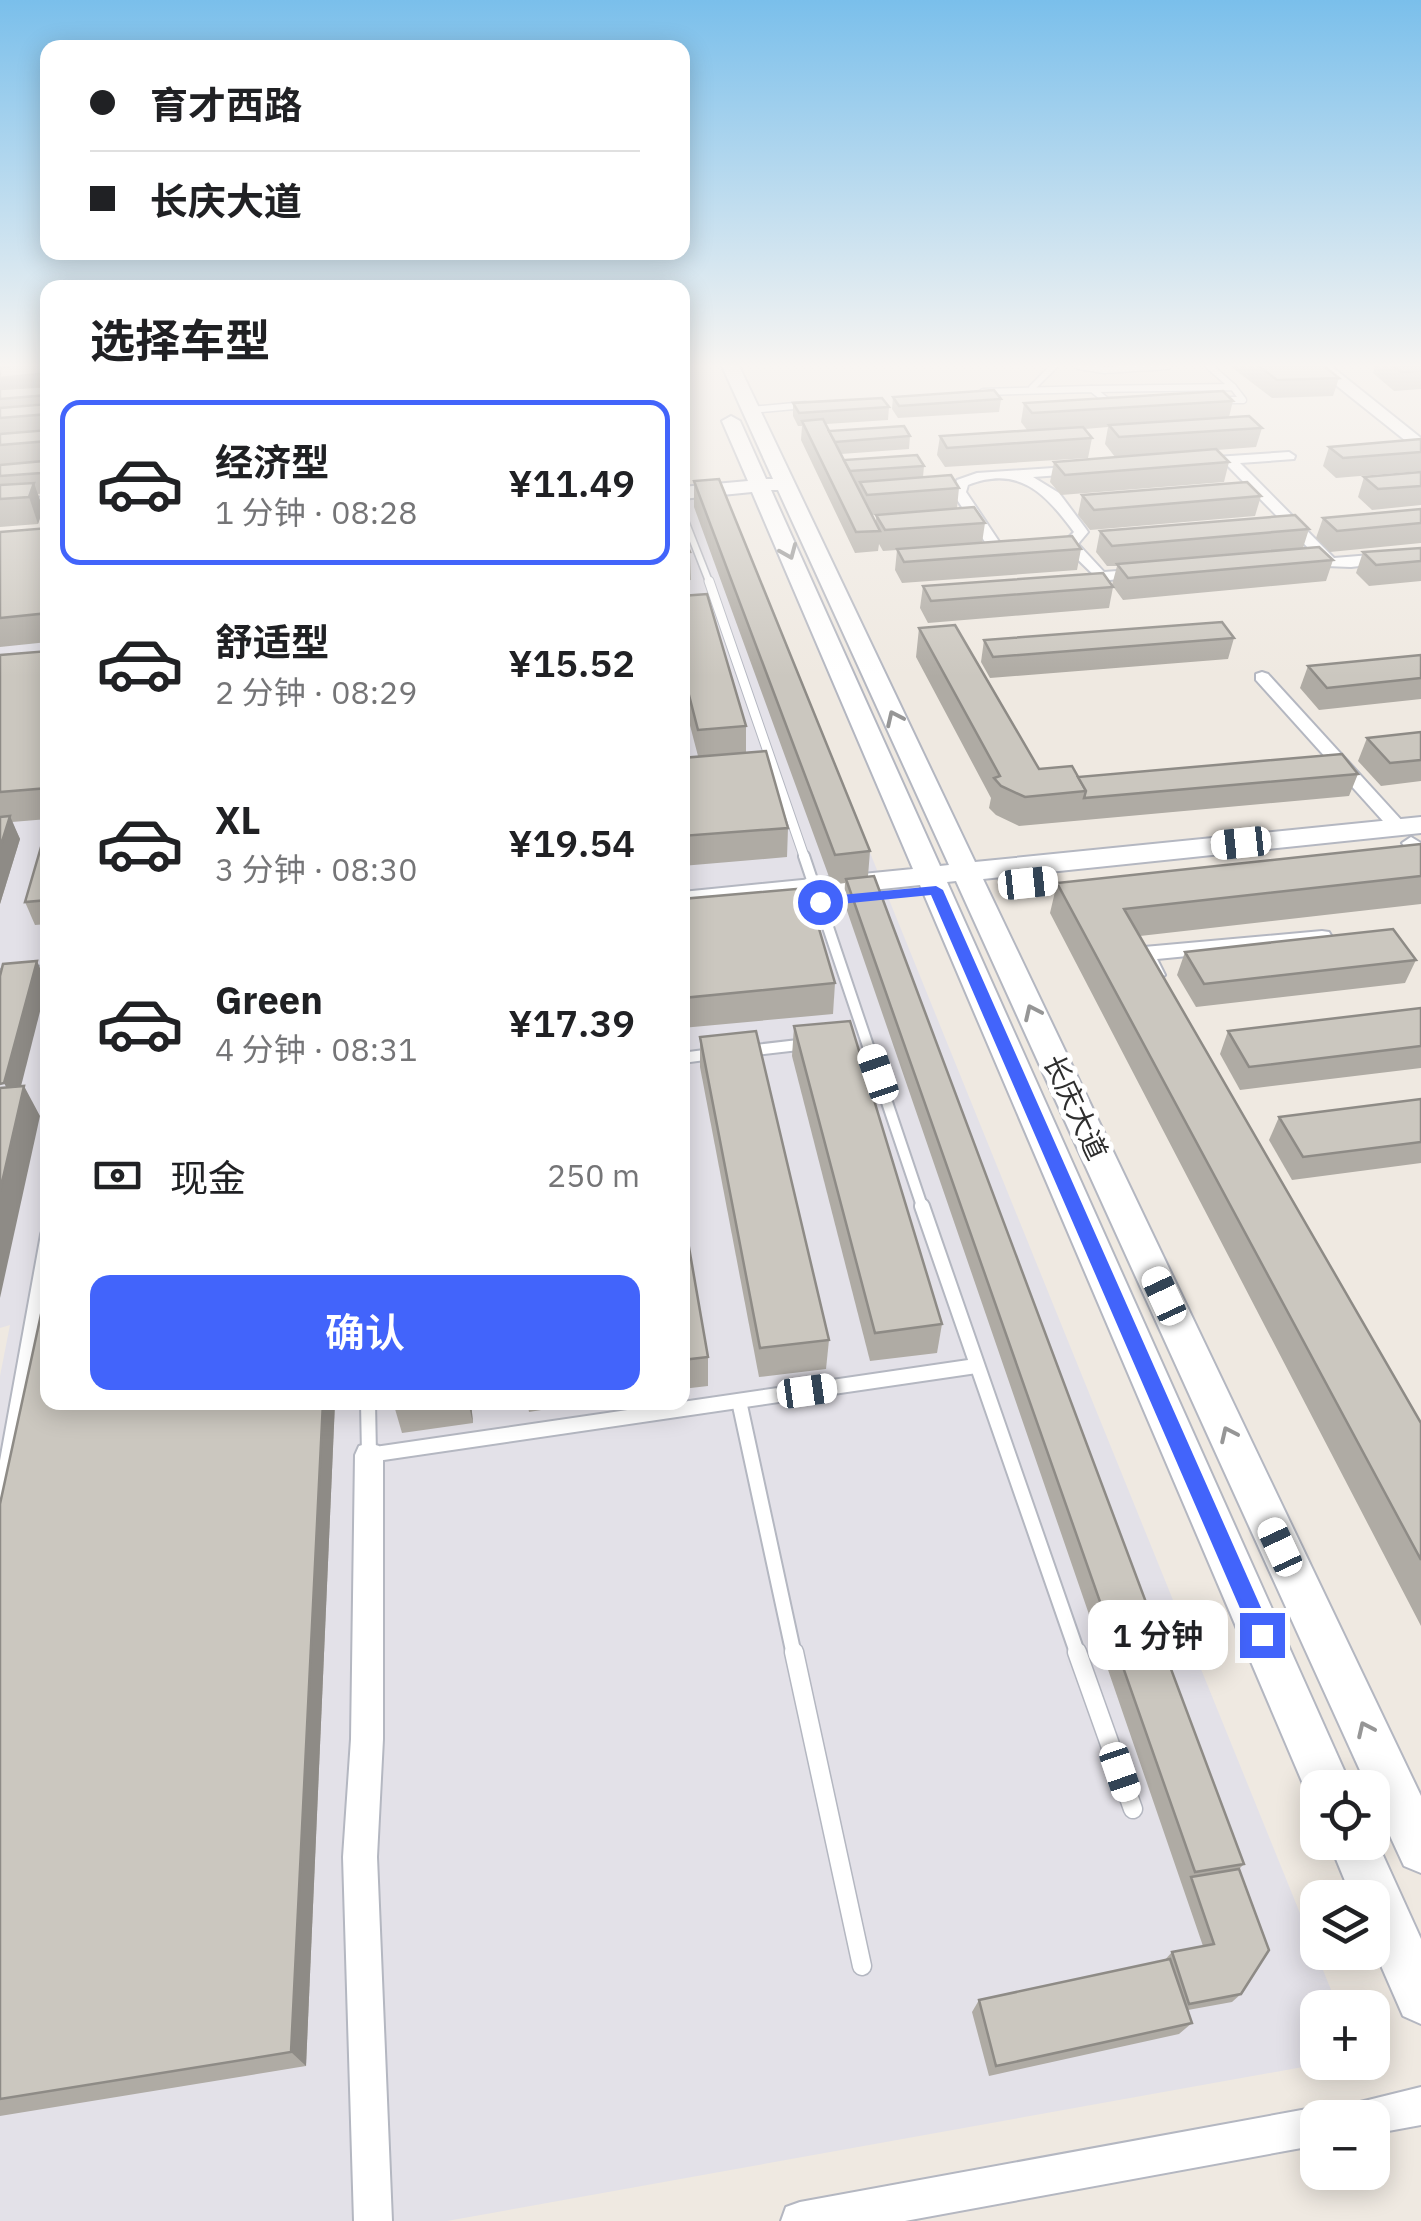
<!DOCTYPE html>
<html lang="zh">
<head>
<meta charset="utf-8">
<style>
  :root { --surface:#fff; --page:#f2f2f2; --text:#202124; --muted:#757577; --line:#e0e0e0; --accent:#4264fb }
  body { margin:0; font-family:"IBM Plex Sans","Noto Sans SC",sans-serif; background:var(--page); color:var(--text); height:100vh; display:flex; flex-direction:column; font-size:38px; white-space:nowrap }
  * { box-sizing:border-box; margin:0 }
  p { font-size:32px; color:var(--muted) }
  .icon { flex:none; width:55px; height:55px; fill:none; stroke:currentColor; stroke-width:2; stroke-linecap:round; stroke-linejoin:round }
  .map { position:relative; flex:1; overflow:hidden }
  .side { position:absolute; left:40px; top:280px; width:650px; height:1130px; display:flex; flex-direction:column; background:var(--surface); border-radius:20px; box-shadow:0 5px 25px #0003 }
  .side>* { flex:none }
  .guide { position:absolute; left:40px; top:40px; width:650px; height:220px; border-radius:20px; box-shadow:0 5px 25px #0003; display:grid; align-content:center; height:220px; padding:0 50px; background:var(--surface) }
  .buttons { position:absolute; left:1300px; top:1770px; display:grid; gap:20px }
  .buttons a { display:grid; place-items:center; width:90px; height:90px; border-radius:20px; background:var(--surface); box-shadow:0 5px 25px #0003; font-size:50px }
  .end { position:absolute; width:45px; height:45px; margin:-22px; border:12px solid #4264fb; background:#fff; box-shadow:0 0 0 5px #fff }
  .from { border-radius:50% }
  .bubble { position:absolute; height:70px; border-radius:20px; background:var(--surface); box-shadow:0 5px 25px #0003; font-size:32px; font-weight:600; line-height:70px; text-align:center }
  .car { position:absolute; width:30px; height:60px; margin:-30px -15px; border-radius:12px; box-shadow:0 0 8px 2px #0007; background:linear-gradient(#fff 24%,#345 0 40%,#fff 0 76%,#345 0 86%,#fff 0) }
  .guide b { display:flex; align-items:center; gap:35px; height:95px; font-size:38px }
  .guide b+b { border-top:2px solid var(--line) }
  .guide i { width:25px; height:25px; background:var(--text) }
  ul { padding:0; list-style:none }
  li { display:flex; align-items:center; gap:30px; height:165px; margin:0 20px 15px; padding:0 30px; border:5px solid transparent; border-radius:20px }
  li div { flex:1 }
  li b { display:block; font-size:38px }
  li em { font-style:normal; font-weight:600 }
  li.on { border-color:var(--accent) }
  li>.icon { width:90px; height:90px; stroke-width:1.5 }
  h2 { padding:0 50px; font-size:45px; line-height:120px }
  .pay { display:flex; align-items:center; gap:25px; height:110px; padding:0 50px; font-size:38px }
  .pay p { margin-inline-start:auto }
  .cta { display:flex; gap:20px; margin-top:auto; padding:20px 50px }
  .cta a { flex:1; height:115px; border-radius:20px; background:var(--accent); color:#fff; font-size:40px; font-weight:600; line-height:115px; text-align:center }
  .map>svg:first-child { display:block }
</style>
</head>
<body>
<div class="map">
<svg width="1421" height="2221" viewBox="0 0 1421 2221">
  <rect width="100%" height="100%" fill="#efe9e1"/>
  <polygon fill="#e3e1e8" points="725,495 1338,2007 1318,2008 1318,2062 1325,2063 447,2221 0,2221 0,1376 10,1325 0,1328 0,556 40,552 47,519 48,1402 682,1402 682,499"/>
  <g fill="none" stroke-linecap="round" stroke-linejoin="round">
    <defs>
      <g id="lane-far4">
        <polyline points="1079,366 1104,370 1168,366"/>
        <polyline points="1209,366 1233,387"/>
        <polyline points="1032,388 1054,366"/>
        <polyline points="1092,389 1233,387 1243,400 1219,400"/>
        <polyline points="983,392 1092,389 1107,401 1115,401"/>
        <polyline points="750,410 805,405"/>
        <polyline points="682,513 710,584"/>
      </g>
      <polyline id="lane-far3" points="709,581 805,859"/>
      <g id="lane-far2">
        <polyline points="804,856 923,1209"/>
        <polyline points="746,1051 807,1044"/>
        <polyline points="682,1058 712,1054"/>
      </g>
      <g id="lane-far1">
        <polyline points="922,1206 1078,1655"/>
        <polyline points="739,1401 794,1655"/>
        <polyline points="368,1402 369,1455 976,1366"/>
        <polyline points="0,1500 48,1235"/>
      </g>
      <g id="lane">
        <polyline points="794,1652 862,1966"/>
        <polyline points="1077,1652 1133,1809"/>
      </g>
      <g id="street">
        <polygon points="1289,452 1295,456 1294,459 1240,463 1334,558 1421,551 1421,559 1351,567 1300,565 1300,559 1318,558 1226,464 1200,466 1194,462 1200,458"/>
        <path d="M 1083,466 L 1090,470 L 1088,473 L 1033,477 L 1059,493 L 1086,529 L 1088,532 L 1078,544 L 1104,572 L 1144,569 L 1149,570 L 1149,576 L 1100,581 L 1067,549 L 1045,551 L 1045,545 L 1065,541 L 1074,532 C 1045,493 1019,465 968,485 L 966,492 L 1002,546 L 1018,545 L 1025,549 L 1018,553 L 993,554 L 952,492 L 957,480 L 977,473 Z"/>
        <polygon points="48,497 48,505 0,509 0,501"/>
        <polygon points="1262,672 1268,674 1404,823 1404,831 1392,831 1256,680 1256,674"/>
        <polygon points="1411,837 1421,843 1421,861 1414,859 1402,843"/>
        <polygon points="1322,931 1329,932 1332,937 1329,942 1157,959 1165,975 1155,982 1148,980 1134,954 1144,947"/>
        <polygon points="369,1443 379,1446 383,1455 383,1739 377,1857 392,2221 354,2221 343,1857 351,1739 355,1455 359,1446"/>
        <polygon points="1421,2087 1421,2125 1372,2134 1372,2118 1343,2118 1348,2105"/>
        <polygon points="1318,2107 1331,2113 1333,2118 1318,2118 1318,2145 905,2221 781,2221 786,2207 800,2202"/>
      </g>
      <g id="secondary">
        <path d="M 722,366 L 739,366 L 975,862 L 1421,817 L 1421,833 L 983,879 L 1421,1796 L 1421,1873 L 1404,1866 L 1372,1797 L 1372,1788 L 1368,1788 L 956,881 L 947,882 L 1352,1788 L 1318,1788 L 1318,1807 L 1312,1805 L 920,885 L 682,910 L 682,892 L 913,869 L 752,492 L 682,499 L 682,487 L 748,481 L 722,421 L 731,416 L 740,421 L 766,479 L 773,479 ZM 771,490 L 778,490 L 949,865 L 940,866 Z"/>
        <polygon points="1312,366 1331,366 1421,438 1421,453"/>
        <polygon points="48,966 48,986 0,990 0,970"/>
        <polygon points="1372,1831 1421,1939 1421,2024 1403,2016 1372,1945 1372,1898 1352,1898 1329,1842 1372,1842"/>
      </g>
    </defs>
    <use href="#lane-far4" stroke="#b4b7c1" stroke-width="9"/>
    <use href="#lane-far3" stroke="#b4b7c1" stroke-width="11"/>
    <use href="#lane-far2" stroke="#b4b7c1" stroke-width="14"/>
    <use href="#lane-far1" stroke="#b4b7c1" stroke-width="18"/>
    <use href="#lane" stroke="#b4b7c1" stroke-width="21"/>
    <use href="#street" stroke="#b4b7c1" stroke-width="4"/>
    <use href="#secondary" stroke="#b4b7c1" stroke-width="4"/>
    <use href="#lane-far4" stroke="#fff" stroke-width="6"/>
    <use href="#lane-far3" stroke="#fff" stroke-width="9"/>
    <use href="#lane-far2" stroke="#fff" stroke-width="10"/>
    <use href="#lane-far1" stroke="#fff" stroke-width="14"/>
    <use href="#lane" stroke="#fff" stroke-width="18"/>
    <use href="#street" fill="#fff" fill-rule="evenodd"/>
    <use href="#secondary" fill="#fff" fill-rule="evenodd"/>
  </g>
  <g fill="#afaba4">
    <polygon points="1230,366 1324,366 1339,378 1333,396 1272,398"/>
    <polygon points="1375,366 1421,366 1421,389 1394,391 1373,373"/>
    <polygon points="0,368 48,386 48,461 44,462 48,471 48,517 44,506 47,493 38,494 43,509 38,524 0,527"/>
    <polygon points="893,397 1001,399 999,412 898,418 892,409"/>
    <polygon points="1233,401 1229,417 1262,428 1256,447 1217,450 1229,462 1224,482 1061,495 1050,482 1054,462 1115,457 1105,444 1108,427 1085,429 1092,438 1088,458 945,467 937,455 940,436 1027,430 1021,422 1024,403"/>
    <polygon points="793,403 889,407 888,420 826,424 829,431 910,436 909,449 841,454 844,460 924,466 923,477 959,488 957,508 872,515 876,522 876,515 985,523 982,543 1081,549 1077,570 902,583 895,570 897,550 883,551 879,544 878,551 855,553 801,440 802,426 798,426 793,416"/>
    <polygon points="1421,439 1421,471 1336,478 1323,466 1329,447"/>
    <polygon points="1421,472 1421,505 1372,510 1358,497 1364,477"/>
    <polygon points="694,481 870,851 868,876 1244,1864 1239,1869 1241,1994 1232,2002 1188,2010 1192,2023 1179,2034 989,2076 972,2012 979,2000 1164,1961 1172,1952 1203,1946 844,902 845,883 832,885 694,507"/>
    <polygon points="1082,495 1261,496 1255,516 1090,530 1078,515"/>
    <polygon points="1421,509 1421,543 1330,552 1316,538 1323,518"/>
    <polygon points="48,528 48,642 0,647 0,532"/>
    <polygon points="1309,529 1303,548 1333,560 1326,581 1123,600 1112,585 1117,566 1107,566 1096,552 1100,531"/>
    <polygon points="682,534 690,552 691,580 682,581"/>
    <polygon points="1421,548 1421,581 1369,586 1356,573 1363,552"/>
    <polygon points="923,586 1113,587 1109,608 928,623 920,608"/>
    <polygon points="682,596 746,726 746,753 788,828 787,857 682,866 682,758 698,756 682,695"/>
    <polygon points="919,628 1039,769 1078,777 1358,774 1349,796 1019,826 996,815 989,808 991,798 916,657"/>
    <polygon points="1234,638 1228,659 990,678 981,662 984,640"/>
    <polygon points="48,651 48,819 12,822 20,839 0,904 0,655"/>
    <polygon points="1421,655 1421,699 1319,710 1300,688 1308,666"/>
    <polygon points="1421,732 1421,781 1381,786 1358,761 1367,738"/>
    <polygon points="48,823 48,924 35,925 25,902"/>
    <polygon points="1421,844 1421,904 1140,936 1421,1423 1421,1626 1050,913 1057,883"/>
    <polygon points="682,899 835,983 833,1014 682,1028"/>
    <polygon points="1185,952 1416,960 1405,983 1196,1007 1177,975"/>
    <polygon points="1421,1008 1421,1068 1240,1090 1220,1054 1228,1031"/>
    <polygon points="794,1026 942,1324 937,1353 870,1361 792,1056"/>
    <polygon points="700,1037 829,1340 826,1369 759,1377 700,1067"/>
    <polygon points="1421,1099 1421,1163 1292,1180 1269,1140 1279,1117"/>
    <polygon points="682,1207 708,1357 708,1386 682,1389"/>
    <polygon points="48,1402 335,1402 306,2066 0,2116 0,1504"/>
    <polygon points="393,1402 471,1402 473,1423 402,1433"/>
    <polygon points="527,1402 590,1402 529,1412"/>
  </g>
  <g fill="#8e8b86">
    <polygon points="48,373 48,386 0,390 0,378"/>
    <polygon points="44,461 48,471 48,491 41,473"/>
    <polygon points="34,483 43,509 38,524 29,497"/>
    <polygon points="10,816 20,839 0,904 0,848"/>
    <polygon points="37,961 47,984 16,1106 4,1083"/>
    <polygon points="24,1086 40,1116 0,1298 0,1191"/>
    <polygon points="323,1402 335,1402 306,2066 291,2052"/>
    <polygon points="468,1402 471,1402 473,1423"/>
  </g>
  <g fill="#cbc7bf" stroke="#8e8b86" stroke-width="2.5">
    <polygon points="11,366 48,366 48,373 0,378 0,368"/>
    <polygon points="1259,366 1324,366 1339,378 1277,380"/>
    <polygon points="1394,366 1421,366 1421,371 1401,372"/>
    <polygon points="48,386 48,395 0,399 0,389"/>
    <polygon points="994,390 1001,399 899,406 893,397"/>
    <polygon points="1223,391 1233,401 1032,413 1024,403"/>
    <polygon points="882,398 889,407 799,413 793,403"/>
    <polygon points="48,404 48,414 0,418 0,408"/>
    <polygon points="1249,416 1262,428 1119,437 1109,425"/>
    <polygon points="823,419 880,531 856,532 802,421"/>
    <polygon points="904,426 910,436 835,442 829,431"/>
    <polygon points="1083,427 1092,438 947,448 940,436"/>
    <polygon points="48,430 48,441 0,445 0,434"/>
    <polygon points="1421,439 1421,452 1343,458 1329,447"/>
    <polygon points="1216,449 1229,462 1065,475 1054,462"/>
    <polygon points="917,455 924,466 850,471 844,460"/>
    <polygon points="44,461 41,473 0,476 0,465"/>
    <polygon points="1421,472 1421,486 1378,489 1364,477"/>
    <polygon points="951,475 959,488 867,495 860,482"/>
    <polygon points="719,479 870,851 835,855 694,481"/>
    <polygon points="1247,482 1261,496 1094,510 1082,495"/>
    <polygon points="34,483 29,497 0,499 0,485"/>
    <polygon points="974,507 985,523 885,530 876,515"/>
    <polygon points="1421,509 1421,523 1337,531 1323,518"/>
    <polygon points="1295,515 1309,529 1112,546 1100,531"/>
    <polygon points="48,528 48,613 0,618 0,532"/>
    <polygon points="682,534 690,552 682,553"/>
    <polygon points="1072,536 1081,549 904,562 897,549"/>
    <polygon points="1319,547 1333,560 1128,578 1117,564"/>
    <polygon points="1421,548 1421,561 1376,565 1363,552"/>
    <polygon points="1103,573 1113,587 931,601 923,586"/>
    <polygon points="707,594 746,726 698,730 682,668 682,596"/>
    <polygon points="1222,622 1234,638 993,657 984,640"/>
    <polygon points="955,625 1039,769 1072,766 1086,791 1025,797 1001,786 994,778 1000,776 919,628"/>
    <polygon points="48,651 48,788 0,792 0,655"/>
    <polygon points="1421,655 1421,678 1327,688 1308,666"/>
    <polygon points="1421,732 1421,760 1390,763 1367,738"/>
    <polygon points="766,751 788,828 682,836 682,758"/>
    <polygon points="1342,754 1358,774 1084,798 1086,791 1078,777"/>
    <polygon points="10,816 0,848 0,817"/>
    <polygon points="48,823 48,900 25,902"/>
    <polygon points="1421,844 1421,876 1124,909 1421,1423 1421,1560 1057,883"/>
    <polygon points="874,876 1244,1864 1195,1872 846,879"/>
    <polygon points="807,888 835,983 682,998 682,899"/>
    <polygon points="1393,929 1416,960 1204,984 1185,952"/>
    <polygon points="37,961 4,1083 0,1084 0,976 3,964"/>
    <polygon points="1421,1008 1421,1046 1249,1067 1228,1031"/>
    <polygon points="850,1021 942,1324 875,1333 794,1026"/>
    <polygon points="756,1031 829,1340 760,1348 700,1037"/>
    <polygon points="24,1086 0,1191 0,1088"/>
    <polygon points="1421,1099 1421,1142 1303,1157 1279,1117"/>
    <polygon points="682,1207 708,1357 682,1360"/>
    <polygon points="48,1282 48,1402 323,1402 291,2052 0,2099 0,1504"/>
    <polygon points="1239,1869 1269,1950 1241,1994 1189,2004 1172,1952 1214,1944 1191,1877"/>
    <polygon points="1170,1959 1192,2023 996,2066 979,2000"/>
  </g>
  <defs><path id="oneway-chevron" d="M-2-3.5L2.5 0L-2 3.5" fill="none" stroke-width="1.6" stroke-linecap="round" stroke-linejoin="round" transform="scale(2.5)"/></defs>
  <g stroke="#969696">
    <use href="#oneway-chevron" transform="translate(789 552) rotate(67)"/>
    <use href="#oneway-chevron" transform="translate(894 718) rotate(-115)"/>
    <use href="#oneway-chevron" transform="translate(1032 1012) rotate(-115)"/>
    <use href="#oneway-chevron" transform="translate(1228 1434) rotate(-115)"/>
    <use href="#oneway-chevron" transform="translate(1365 1729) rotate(-115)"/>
  </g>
  <linearGradient id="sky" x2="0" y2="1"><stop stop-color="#7abfeb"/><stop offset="0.54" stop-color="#f8f5f2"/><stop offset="1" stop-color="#f8f5f2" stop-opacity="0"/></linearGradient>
  <rect width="1421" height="677" fill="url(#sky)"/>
  <polygon fill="#4264fb" points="936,886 943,890 1270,1628 1273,1635 1270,1643 1262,1646 1255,1643 931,895 820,906 813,902 820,897"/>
  <g text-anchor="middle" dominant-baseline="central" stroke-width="10" stroke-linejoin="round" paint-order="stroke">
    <g font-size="28" fill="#2e2e2e" stroke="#fff">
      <text transform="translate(1076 1107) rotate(65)">长庆大道</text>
    </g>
  </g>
</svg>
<div class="buttons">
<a><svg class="icon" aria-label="locate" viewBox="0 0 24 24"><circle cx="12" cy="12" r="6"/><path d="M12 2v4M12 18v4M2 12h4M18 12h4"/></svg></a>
<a><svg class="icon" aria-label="layers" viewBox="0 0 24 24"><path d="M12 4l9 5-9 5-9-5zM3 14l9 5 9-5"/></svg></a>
<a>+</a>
<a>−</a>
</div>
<i class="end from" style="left:820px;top:902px"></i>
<i class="end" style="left:1262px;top:1635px"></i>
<div class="bubble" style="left:1088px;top:1600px;width:140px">1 分钟</div>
<i class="car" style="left:1241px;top:843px;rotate:264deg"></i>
<i class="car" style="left:1028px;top:883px;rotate:84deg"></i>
<i class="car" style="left:878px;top:1074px;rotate:341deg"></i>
<i class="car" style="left:1164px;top:1296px;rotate:335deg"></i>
<i class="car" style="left:807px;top:1391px;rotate:82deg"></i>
<i class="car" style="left:1280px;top:1547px;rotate:335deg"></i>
<i class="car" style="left:1120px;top:1772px;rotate:161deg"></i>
<div class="guide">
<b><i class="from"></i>育才西路</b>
<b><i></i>长庆大道</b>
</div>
<section class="side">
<h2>选择车型</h2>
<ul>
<li class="on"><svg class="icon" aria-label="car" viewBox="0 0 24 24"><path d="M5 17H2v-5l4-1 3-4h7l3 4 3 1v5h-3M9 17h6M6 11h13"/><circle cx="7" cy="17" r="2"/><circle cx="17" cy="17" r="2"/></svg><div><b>经济型</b><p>1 分钟 · 08:28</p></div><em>¥11.49</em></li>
<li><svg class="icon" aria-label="car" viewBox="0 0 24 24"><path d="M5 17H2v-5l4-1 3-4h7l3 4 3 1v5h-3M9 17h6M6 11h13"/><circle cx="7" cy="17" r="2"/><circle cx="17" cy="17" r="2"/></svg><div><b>舒适型</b><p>2 分钟 · 08:29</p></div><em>¥15.52</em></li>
<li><svg class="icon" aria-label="car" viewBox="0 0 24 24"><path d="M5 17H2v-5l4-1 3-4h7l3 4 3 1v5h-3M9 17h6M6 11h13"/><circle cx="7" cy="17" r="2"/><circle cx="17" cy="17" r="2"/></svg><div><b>XL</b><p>3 分钟 · 08:30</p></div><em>¥19.54</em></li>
<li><svg class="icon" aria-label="car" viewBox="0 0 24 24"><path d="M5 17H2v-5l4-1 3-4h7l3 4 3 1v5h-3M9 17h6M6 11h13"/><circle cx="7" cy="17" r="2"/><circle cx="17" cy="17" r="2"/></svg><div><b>Green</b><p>4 分钟 · 08:31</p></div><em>¥17.39</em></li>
</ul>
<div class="pay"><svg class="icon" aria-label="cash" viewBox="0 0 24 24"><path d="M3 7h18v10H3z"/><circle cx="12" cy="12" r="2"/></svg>现金<p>250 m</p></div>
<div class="cta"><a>确认</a></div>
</section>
</div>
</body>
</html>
